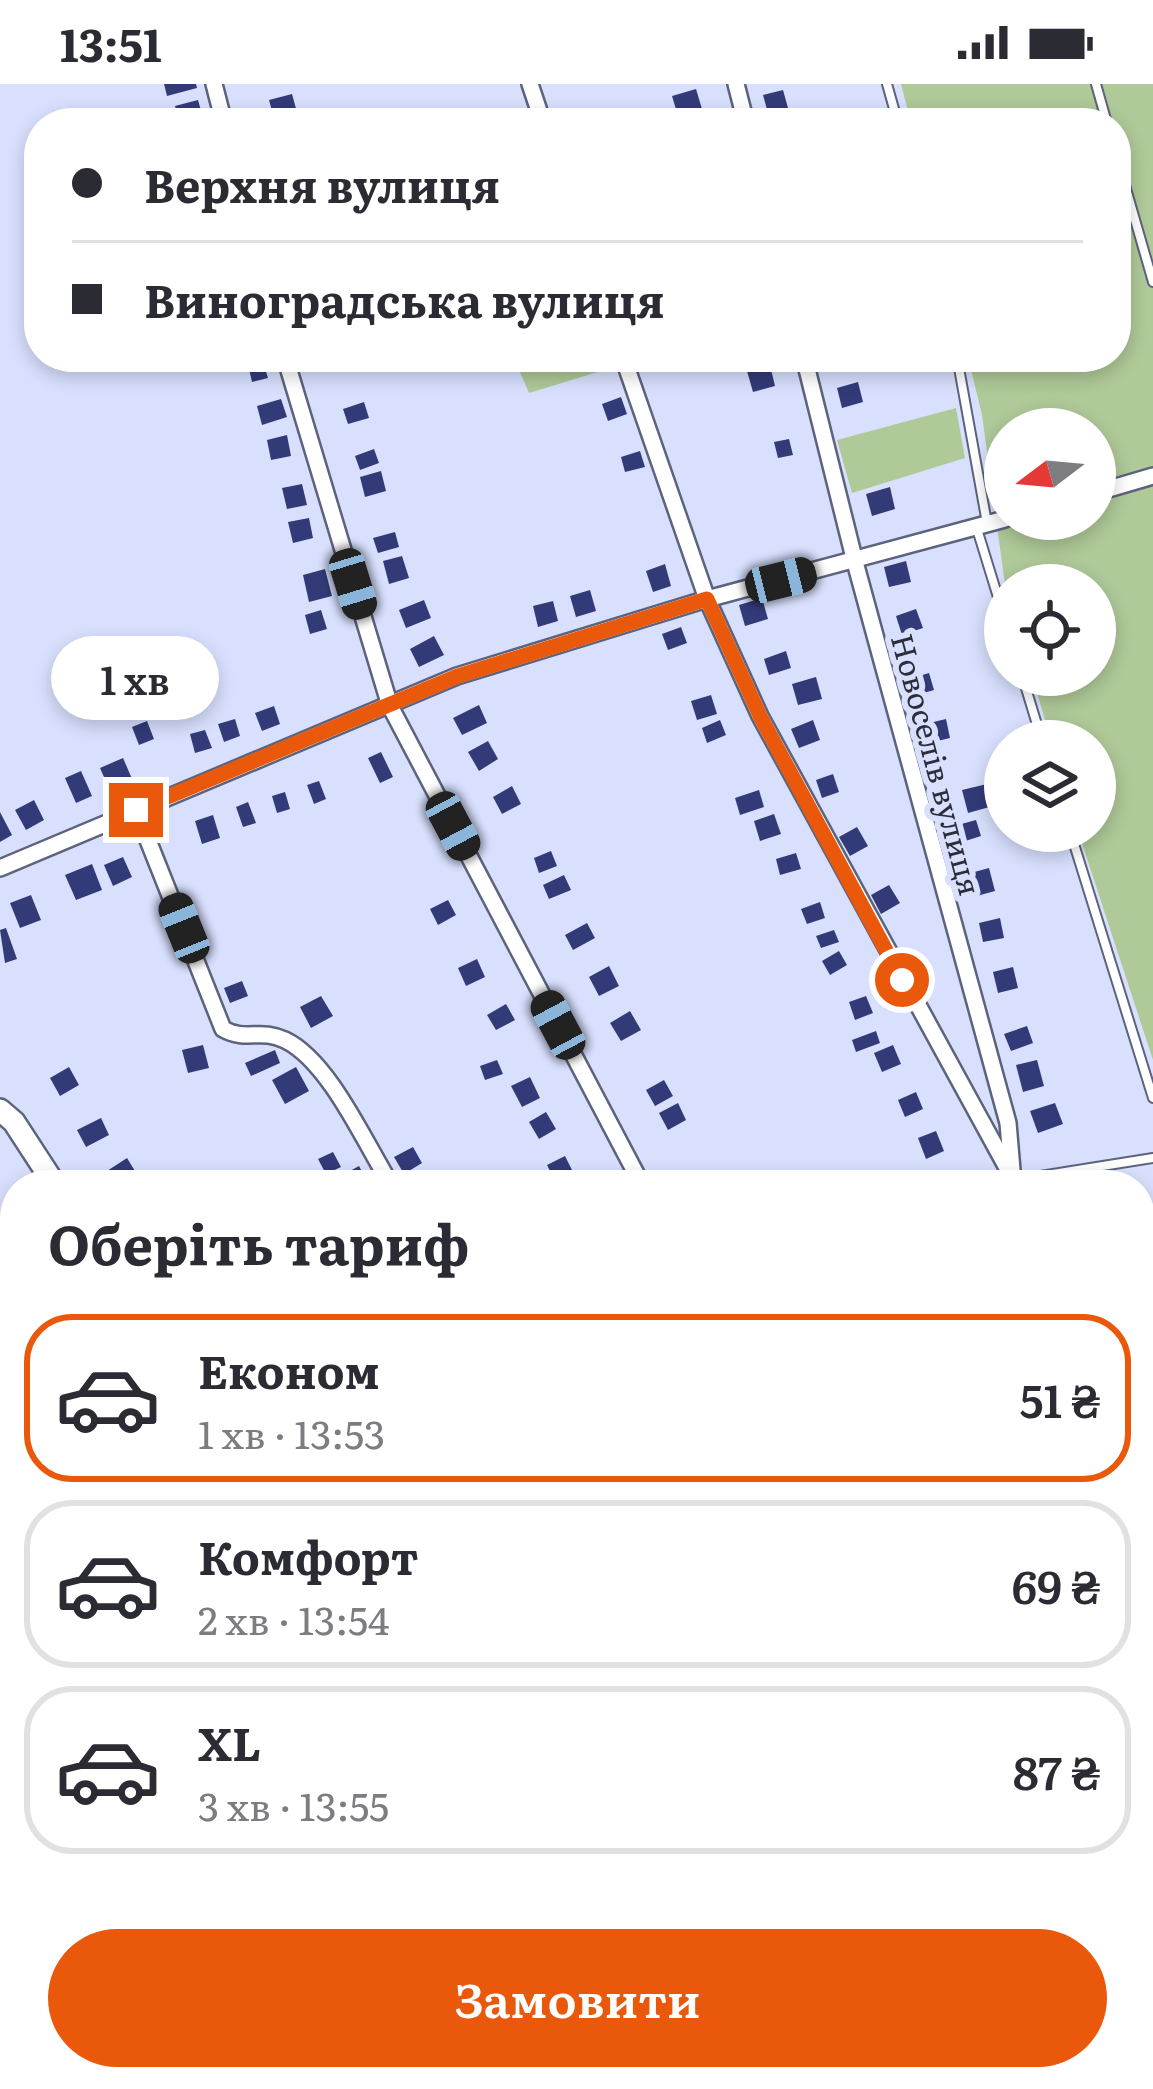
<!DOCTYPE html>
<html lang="uk">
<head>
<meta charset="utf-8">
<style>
  :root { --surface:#fff; --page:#f2f2f3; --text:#2b2b33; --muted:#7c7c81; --line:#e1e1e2; --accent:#ea580c }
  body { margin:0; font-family:Literata,serif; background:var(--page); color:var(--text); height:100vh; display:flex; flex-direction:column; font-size:45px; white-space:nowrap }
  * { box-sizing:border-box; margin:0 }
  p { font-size:39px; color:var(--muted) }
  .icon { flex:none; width:66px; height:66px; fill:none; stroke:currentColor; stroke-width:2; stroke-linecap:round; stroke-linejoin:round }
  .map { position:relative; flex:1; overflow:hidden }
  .sheet { position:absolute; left:0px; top:1086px; width:1155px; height:921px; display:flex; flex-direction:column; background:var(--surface); border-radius:48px 48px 0 0; box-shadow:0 6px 18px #0003 }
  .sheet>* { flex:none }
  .top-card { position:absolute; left:24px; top:24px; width:1107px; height:264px; border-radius:48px; box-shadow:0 6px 18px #0003; display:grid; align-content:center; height:264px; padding:0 48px; background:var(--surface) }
  .needle { width:78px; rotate:254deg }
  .tools { position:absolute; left:984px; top:324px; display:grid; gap:24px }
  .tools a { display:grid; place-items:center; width:132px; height:132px; border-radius:50%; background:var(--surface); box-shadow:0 6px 18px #0003; font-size:60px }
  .end { position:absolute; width:54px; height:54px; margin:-27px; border:15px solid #ea580c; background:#fff; box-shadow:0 0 0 6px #fff }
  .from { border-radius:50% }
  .bubble { position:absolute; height:84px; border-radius:42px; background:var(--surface); box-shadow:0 6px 18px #0003; font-size:39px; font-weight:600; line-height:84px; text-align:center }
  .car { position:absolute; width:36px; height:72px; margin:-36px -18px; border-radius:15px; box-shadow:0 0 9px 3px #0007; background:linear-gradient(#222 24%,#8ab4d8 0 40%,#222 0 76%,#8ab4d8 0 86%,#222 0) }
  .top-card b { display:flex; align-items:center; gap:42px; height:114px; font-size:45px }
  .top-card b+b { border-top:3px solid var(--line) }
  .top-card i { width:30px; height:30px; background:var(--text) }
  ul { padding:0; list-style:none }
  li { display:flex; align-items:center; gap:36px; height:168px; margin:0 24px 18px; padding:0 24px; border:6px solid var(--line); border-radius:48px }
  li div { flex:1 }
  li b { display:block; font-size:45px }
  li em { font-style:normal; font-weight:600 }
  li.active { border-color:var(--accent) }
  li>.icon { width:108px; height:108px; stroke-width:1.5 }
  h2 { padding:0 48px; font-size:54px; line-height:144px }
  .primary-button { display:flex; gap:24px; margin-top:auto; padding:24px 48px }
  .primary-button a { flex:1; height:138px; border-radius:72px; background:var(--accent); color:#fff; font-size:48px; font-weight:600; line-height:138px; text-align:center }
  .status { display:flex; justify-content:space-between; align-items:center; height:84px; padding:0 60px; background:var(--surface); direction:ltr }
  .status svg { height:33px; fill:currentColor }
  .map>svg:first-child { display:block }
</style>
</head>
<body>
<div class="status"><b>13:51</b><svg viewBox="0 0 49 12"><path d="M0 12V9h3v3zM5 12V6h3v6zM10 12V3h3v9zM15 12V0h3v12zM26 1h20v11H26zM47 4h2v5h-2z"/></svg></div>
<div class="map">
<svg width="1153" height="2005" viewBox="0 0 1153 2005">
  <rect width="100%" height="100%" fill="#d8e0fe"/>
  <g fill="#afc998" fill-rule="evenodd">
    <path d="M 901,0 L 1153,0 L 1153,976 L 1078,747 L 1095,747 L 1095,657 L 1051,657 L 1032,591 L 1095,591 L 1095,501 L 1005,501 L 982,331 L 968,273 L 1116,273 L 1116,39 L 911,39 ZM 1005,345 L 1095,345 L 1095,435 L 1005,435 Z"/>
    <polygon points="452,273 610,273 614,283 529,309 519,286 478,287"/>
    <polygon points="956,324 965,374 852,409 837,356"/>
  </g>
  <g fill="#323b78">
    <polygon points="164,0 196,0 197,4 167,12"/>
    <polygon points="696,5 702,25 678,32 672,12"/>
    <polygon points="783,6 788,24 768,29 763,11"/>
    <polygon points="292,10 298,32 275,38 269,16"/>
    <polygon points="198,16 204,37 180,39 175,22"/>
    <polygon points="357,273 378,273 379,277 360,283"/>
    <polygon points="264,281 268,294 252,298 249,285"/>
    <polygon points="770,281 775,302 753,308 747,287"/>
    <polygon points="858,298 863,318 842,324 837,304"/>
    <polygon points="621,313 627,330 608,337 602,320"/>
    <polygon points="281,315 287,333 262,341 257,322"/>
    <polygon points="364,318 369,334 348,340 343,325"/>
    <polygon points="287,351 291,372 271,376 267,356"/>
    <polygon points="789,355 793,371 778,374 774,358"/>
    <polygon points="374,365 379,379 360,386 355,372"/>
    <polygon points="640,367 645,383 625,388 621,373"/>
    <polygon points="381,387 386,407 365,413 360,393"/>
    <polygon points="302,400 307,421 287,425 282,404"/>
    <polygon points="890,403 895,425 872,432 866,410"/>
    <polygon points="309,434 313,454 293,459 288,438"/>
    <polygon points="395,448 399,463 378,469 373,454"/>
    <polygon points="402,472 409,494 389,500 383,477"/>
    <polygon points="906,477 911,498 889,503 884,483"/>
    <polygon points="665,480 671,502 653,508 646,487"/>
    <polygon points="325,485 332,512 309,518 303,491"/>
    <polygon points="590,506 596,527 576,533 570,512"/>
    <polygon points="762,514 768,535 745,542 739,521"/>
    <polygon points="424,516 431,534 406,544 399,526"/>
    <polygon points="553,517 558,537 538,543 533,522"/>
    <polygon points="916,525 923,544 902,551 896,532"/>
    <polygon points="321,526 327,545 310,550 305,531"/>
    <polygon points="681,543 687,559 668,566 662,550"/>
    <polygon points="434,552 444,571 419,583 410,565"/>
    <polygon points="786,567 791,584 769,591 764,575"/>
    <polygon points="929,589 934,606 917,611 913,594"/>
    <polygon points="816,593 822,615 798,621 792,600"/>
    <polygon points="711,611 717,630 697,636 691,617"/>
    <polygon points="479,621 487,639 462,651 453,634"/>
    <polygon points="274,622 280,640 262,647 255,629"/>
    <polygon points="235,635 240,652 224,658 218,640"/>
    <polygon points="946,635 950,654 929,659 925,640"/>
    <polygon points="720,636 726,651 707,659 702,644"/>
    <polygon points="813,636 820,656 799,664 791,645"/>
    <polygon points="147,637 154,655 139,661 132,643"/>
    <polygon points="205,646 212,664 195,669 190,650"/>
    <polygon points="488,657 498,675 479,687 468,668"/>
    <polygon points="381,668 393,693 380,699 368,674"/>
    <polygon points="123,674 133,697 110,707 100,684"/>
    <polygon points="81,687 92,712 76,719 65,694"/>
    <polygon points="833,690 839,708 822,714 816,696"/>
    <polygon points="319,697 326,715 314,720 307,701"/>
    <polygon points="987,700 993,722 968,729 962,706"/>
    <polygon points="512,702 521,720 502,730 493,713"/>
    <polygon points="759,706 764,723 740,731 735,714"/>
    <polygon points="285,708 290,725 277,729 272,712"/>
    <polygon points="34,716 44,736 26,746 15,726"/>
    <polygon points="248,718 256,739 243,743 236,723"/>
    <polygon points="0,728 12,751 0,758"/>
    <polygon points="774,730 781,750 760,757 754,737"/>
    <polygon points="213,731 220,754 202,760 195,737"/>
    <polygon points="976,736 981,752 959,759 954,742"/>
    <polygon points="857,743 868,762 850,772 839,753"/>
    <polygon points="551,767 557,782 539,789 534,774"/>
    <polygon points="796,769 801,785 780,791 776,775"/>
    <polygon points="123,773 132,793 113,802 104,781"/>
    <polygon points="92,780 102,806 76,816 65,791"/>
    <polygon points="989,784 995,807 973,813 967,790"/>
    <polygon points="564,791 571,806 549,815 543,801"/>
    <polygon points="889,801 900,819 881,830 871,811"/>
    <polygon points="31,811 41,836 20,844 10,819"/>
    <polygon points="448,816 456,831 438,841 430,825"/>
    <polygon points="820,818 825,834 807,840 801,825"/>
    <polygon points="1000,834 1004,854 983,858 979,839"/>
    <polygon points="587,839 595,854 573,866 565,851"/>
    <polygon points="6,844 17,875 5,879 0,846"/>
    <polygon points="834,846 839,858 821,864 816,852"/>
    <polygon points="839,867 847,881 830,891 822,877"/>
    <polygon points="477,875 485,893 466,902 458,884"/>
    <polygon points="609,882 619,902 599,912 589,893"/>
    <polygon points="1013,883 1018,904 998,909 993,888"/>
    <polygon points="242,897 248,912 230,919 224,904"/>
    <polygon points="321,912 333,932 311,944 300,923"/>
    <polygon points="866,912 873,929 855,936 849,918"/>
    <polygon points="506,920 515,936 496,946 487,931"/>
    <polygon points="630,927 641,946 621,957 610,939"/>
    <polygon points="1027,942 1033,959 1011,967 1004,950"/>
    <polygon points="876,947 880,959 856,968 852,956"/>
    <polygon points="203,961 209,984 188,989 182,966"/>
    <polygon points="893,961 901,980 882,988 874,969"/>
    <polygon points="275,966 280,979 251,992 245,979"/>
    <polygon points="497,976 503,990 485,996 480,982"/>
    <polygon points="1037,976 1044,1002 1023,1008 1016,981"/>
    <polygon points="69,983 79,1001 60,1012 50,994"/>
    <polygon points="296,983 309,1007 285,1020 272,996"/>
    <polygon points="530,993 540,1014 522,1023 511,1002"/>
    <polygon points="664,996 673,1012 655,1022 646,1006"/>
    <polygon points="916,1008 923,1025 905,1033 898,1016"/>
    <polygon points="678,1019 686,1036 668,1046 659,1029"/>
    <polygon points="1055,1019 1063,1040 1038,1049 1030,1027"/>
    <polygon points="546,1028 556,1045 539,1055 529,1038"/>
    <polygon points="101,1034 109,1051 86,1063 77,1046"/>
    <polygon points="936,1047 944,1067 926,1075 918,1054"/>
    <polygon points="413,1063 422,1079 404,1090 394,1073"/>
    <polygon points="333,1068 341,1083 326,1090 318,1075"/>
    <polygon points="565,1072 573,1088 555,1097 547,1081"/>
    <polygon points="127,1074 138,1092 125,1101 116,1101 107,1087"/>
    <polygon points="359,1082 369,1101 346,1101 341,1092"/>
    <polygon points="715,1088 721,1101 697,1101 695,1096"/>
    <polygon points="15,1302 15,1317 0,1322 0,1307"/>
    <polygon points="1148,1392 1153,1414 1140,1418 1140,1394"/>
    <polygon points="1153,1437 1153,1463 1145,1465 1140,1441"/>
    <polygon points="9,1583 14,1605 0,1608 0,1585"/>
    <polygon points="15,1678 15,1695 7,1696 3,1681"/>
    <polygon points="15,1905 15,1921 7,1922 6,1906"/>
    <polygon points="1152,1917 1153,1943 1140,1951 1140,1924"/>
    <polygon points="1065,1992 1083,1992 1086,1997 1070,2005 1056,2005 1053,1998"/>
    <polygon points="220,1996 223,2005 195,2005 194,2004"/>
    <polygon points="49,1998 50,2005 24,2005 23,2000"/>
  </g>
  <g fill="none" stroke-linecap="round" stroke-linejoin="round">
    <defs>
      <g id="lane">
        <polyline points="887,0 898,39"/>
        <polyline points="1096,0 1107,39"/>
        <polyline points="1116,70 1153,198"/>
        <polyline points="957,273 987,439"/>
        <polyline points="977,445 1005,536"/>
        <polyline points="1022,591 1042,657"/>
        <polyline points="1070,747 1153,1014"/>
        <polyline points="983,1101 1153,1074"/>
        <polyline points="78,1992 78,2005"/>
      </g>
      <g id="street">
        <polyline points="214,0 224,39"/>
        <polyline points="530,0 543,39"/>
        <polyline points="736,0 746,39"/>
        <polyline points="285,273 390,622 642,1101"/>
        <polyline points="623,273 707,515 760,632 1012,1093"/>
        <polyline points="804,273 855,478 1008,1039 1012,1086"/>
        <polyline points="1095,409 1153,392"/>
        <path d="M 136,726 L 223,945 C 247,958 260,944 285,956 C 329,977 365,1059 391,1101"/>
        <polyline points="0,784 457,592 707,515 1005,435"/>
        <polyline points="0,1449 15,1497"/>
        <polyline points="1140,1513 1153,1556"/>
        <polyline points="154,1992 157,2005"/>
        <polyline points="1123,1992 1130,2005"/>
        <polyline points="529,2005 554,1992"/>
      </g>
      <g id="secondary">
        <polyline points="0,1026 14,1038 55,1101"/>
        <polyline points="553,1992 559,2005"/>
      </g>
    </defs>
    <use href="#lane" stroke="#5c637d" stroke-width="12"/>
    <use href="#street" stroke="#5c637d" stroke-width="20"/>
    <use href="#secondary" stroke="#5c637d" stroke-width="26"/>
    <use href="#lane" stroke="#fff" stroke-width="8"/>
    <use href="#street" stroke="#fff" stroke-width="15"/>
    <use href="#secondary" stroke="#fff" stroke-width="21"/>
  </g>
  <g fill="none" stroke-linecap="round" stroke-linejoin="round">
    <polyline stroke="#ea580c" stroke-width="15" points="136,726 458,592 707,515 760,632 902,896"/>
  </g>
  <g text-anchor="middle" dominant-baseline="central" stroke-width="12" stroke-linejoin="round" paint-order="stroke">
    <g font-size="30" fill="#2b2e39" stroke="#d8e0fe">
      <text transform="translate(938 680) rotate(75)">Новоселів вулиця</text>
    </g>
  </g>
</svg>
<div class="tools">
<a><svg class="needle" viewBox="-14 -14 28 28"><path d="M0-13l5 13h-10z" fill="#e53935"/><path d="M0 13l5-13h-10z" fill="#7c7c81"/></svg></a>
<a><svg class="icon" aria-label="locate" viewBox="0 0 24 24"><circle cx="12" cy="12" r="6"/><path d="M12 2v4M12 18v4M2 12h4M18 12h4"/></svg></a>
<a><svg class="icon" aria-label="layers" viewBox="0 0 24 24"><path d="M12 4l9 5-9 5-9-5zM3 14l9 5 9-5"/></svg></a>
</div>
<i class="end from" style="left:902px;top:896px"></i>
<i class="end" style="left:136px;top:726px"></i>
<div class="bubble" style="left:51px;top:552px;width:168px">1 хв</div>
<i class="car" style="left:781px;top:496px;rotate:76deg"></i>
<i class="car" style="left:353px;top:500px;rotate:163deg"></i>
<i class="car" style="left:453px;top:742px;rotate:152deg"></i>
<i class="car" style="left:184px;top:844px;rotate:338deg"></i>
<i class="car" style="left:558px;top:941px;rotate:332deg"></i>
<div class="top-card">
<b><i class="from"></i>Верхня вулиця</b>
<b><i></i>Виноградська вулиця</b>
</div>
<section class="sheet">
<h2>Оберіть тариф</h2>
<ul>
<li class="active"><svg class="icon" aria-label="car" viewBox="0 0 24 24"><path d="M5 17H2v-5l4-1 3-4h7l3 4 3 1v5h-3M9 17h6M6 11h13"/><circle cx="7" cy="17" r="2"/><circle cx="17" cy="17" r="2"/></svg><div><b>Економ</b><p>1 хв · 13:53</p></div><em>51 ₴</em></li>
<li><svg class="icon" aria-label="car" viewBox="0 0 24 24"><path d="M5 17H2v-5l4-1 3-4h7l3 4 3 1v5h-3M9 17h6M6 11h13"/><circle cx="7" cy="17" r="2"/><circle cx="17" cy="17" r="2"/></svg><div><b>Комфорт</b><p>2 хв · 13:54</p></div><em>69 ₴</em></li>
<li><svg class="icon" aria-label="car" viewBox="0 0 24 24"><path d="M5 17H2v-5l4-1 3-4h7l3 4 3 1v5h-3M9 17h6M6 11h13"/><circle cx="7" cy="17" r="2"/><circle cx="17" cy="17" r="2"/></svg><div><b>XL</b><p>3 хв · 13:55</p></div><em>87 ₴</em></li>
</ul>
<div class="primary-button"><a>Замовити</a></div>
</section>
</div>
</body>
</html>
